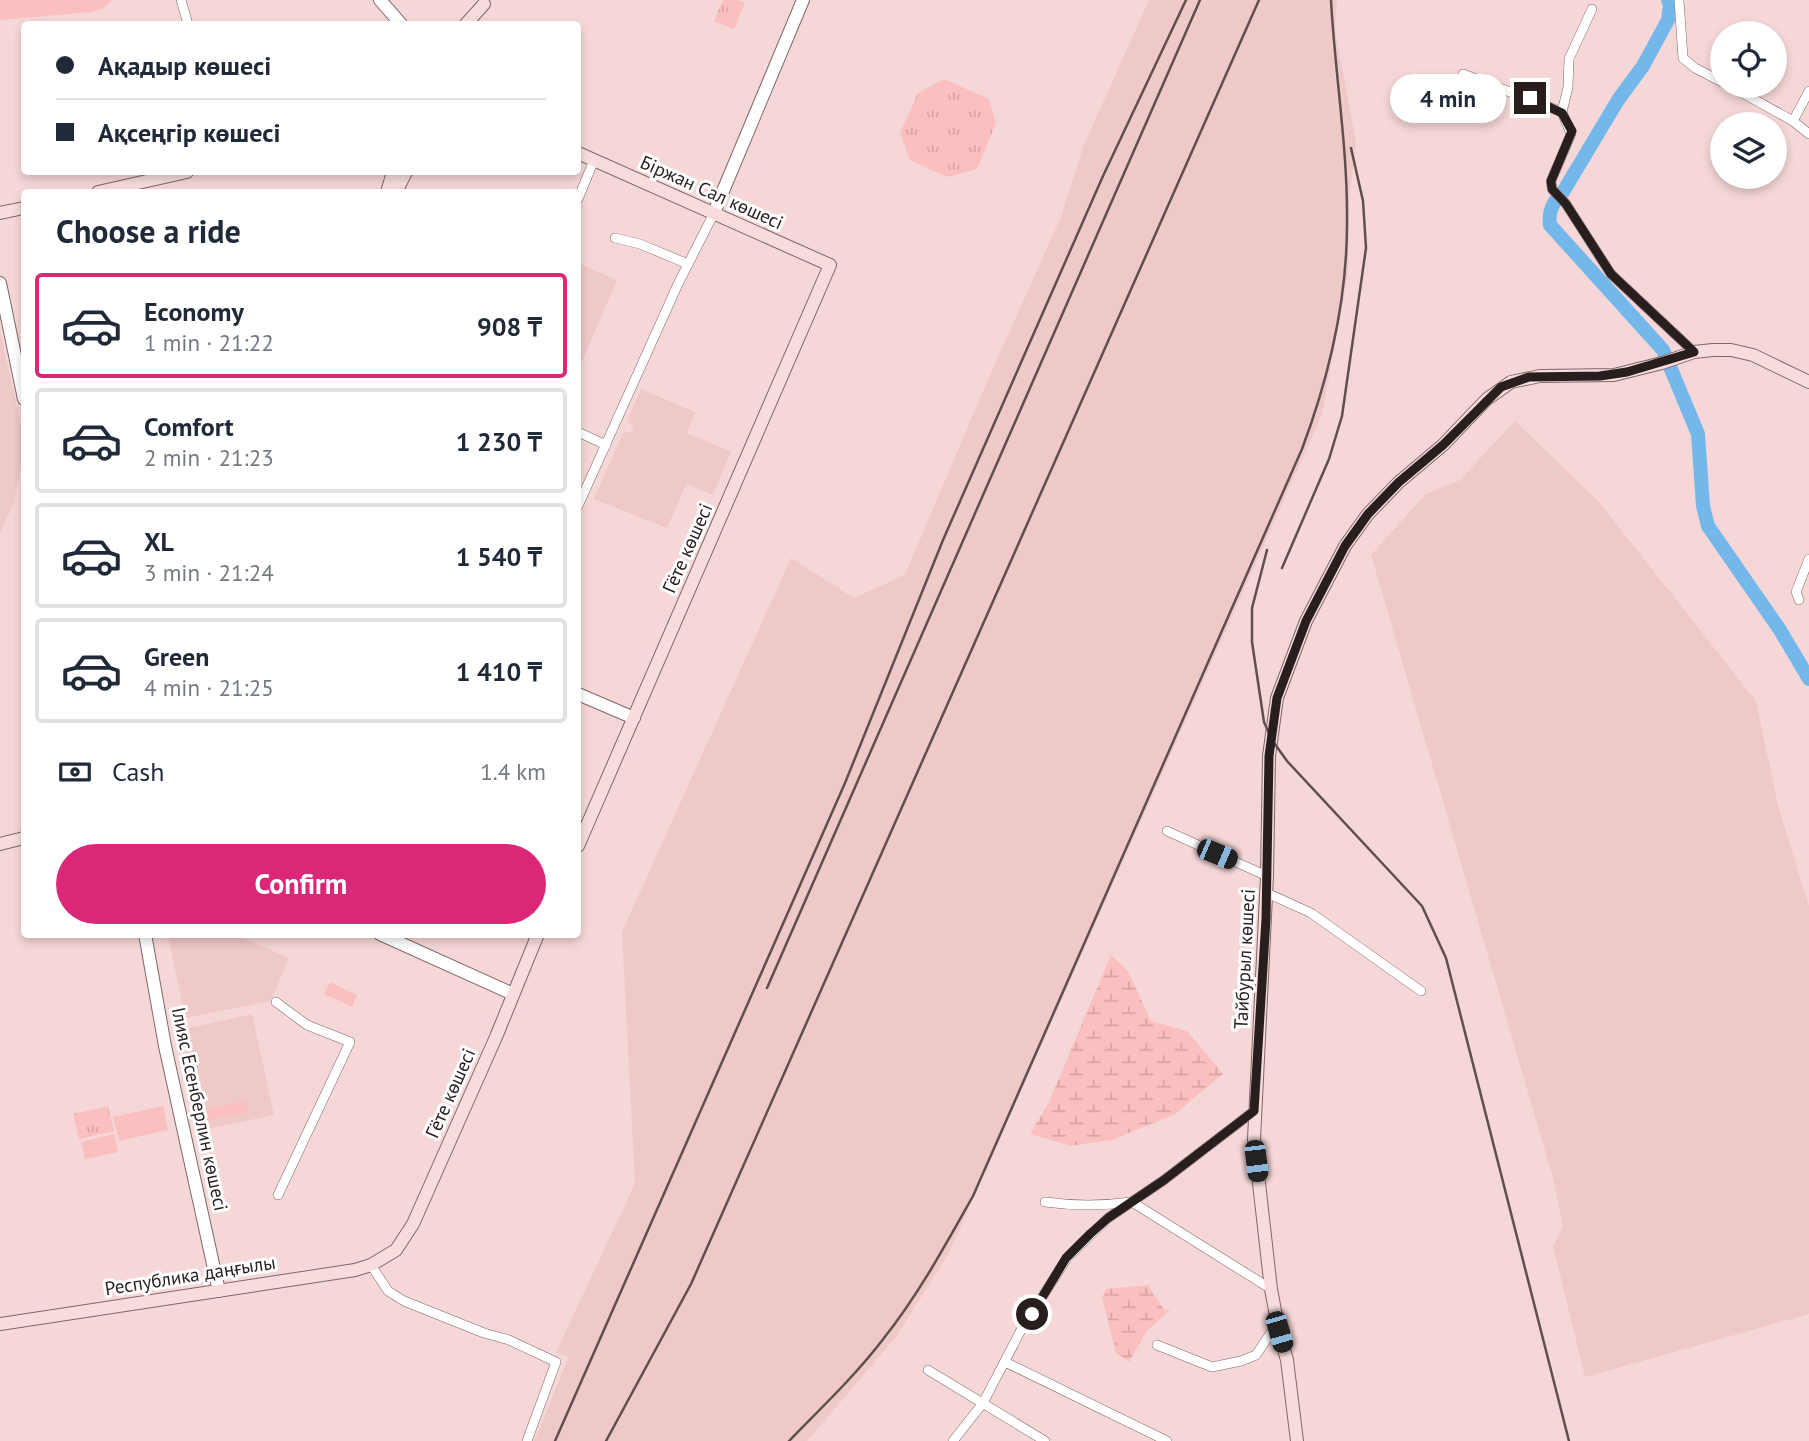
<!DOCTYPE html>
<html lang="en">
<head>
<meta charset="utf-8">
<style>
  :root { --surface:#fff; --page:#f6f6f7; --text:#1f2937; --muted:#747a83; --line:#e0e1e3; --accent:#db2777 }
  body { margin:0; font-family:"PT Sans",sans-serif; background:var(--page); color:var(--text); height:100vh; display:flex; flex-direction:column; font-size:26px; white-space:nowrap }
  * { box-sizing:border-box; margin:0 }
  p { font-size:23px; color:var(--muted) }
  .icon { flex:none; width:38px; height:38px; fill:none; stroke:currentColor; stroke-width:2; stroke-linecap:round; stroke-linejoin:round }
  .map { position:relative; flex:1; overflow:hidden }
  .panel { position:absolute; left:21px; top:189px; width:560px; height:749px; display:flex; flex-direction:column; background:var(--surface); border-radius:7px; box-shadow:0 4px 10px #0003 }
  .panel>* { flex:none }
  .hud { position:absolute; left:21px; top:21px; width:560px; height:154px; border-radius:7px; box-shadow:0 4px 10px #0003; display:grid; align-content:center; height:154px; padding:0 35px; background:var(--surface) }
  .controls { position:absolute; left:1710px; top:21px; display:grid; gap:14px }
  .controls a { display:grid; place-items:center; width:77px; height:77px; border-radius:50%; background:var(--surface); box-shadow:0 4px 10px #0003; font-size:35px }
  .end { position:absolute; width:32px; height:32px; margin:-16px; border:9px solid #291e1e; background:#fff; box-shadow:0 0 0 4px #fff }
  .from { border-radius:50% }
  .bubble { position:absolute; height:49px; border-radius:24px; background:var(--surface); box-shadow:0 4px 10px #0003; font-size:23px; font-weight:700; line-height:49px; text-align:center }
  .car { position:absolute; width:21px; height:42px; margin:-21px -10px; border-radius:9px; box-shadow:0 0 5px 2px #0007; background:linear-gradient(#222 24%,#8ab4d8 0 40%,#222 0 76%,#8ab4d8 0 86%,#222 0) }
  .hud b { display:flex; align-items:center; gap:24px; height:66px; font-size:26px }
  .hud b+b { border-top:2px solid var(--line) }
  .hud i { width:18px; height:18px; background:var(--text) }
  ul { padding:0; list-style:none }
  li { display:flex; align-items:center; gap:21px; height:105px; margin:0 14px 10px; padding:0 21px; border:4px solid var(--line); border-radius:7px }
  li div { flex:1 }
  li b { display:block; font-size:26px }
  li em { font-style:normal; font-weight:700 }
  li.current { border-color:var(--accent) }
  li>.icon { width:63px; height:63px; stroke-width:1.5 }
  h2 { padding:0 35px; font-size:32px; line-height:84px }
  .pay { display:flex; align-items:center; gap:18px; height:77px; padding:0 35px; font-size:26px }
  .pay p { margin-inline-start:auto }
  .action { display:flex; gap:14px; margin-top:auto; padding:14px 35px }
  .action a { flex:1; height:80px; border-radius:42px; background:var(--accent); color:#fff; font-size:28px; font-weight:700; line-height:80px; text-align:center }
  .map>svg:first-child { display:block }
</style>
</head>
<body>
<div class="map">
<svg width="1809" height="1441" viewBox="0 0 1809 1441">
  <defs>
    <pattern id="wetland-marsh" width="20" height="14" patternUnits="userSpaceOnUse" patternTransform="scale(1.75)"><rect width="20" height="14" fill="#fbbfc0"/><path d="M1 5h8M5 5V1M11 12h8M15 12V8" fill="none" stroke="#d7a4a5"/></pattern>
    <pattern id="park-tufts" width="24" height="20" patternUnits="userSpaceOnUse" patternTransform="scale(1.75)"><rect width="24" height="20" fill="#fbbfc0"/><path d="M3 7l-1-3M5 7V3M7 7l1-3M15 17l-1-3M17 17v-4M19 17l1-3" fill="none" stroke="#d7a4a5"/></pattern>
  </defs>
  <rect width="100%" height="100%" fill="#f6d7d7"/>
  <g fill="#efc8c8">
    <polygon points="1149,0 1337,0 1335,30 1356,142 1349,202 1348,275 1322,414 949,1253 896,1337 807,1441 534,1441 569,1357 556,1352 635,1184 622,932 791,558 854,598 905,575 986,384 1061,217 1083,147"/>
    <polygon points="578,263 617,280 578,371"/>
    <polygon points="0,331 24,439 24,453 13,504 0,534"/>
    <polygon points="641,389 695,412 687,433 731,452 713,495 686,484 667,528 594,499 624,431 630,433 634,426 627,422"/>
    <polygon points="1515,421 1599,502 1756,701 1778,805 1809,907 1809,1314 1585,1377 1553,1246 1563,1227 1553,1178 1371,555 1426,494 1460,480"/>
    <polygon points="168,935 236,935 289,958 271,1001 185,1018"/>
    <polygon points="252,1014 274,1115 202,1130 180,1030"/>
  </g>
  <g fill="#fbbfc0">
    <polygon points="0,0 112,0 102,9 91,12 0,20"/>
    <polygon points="330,982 357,995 352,1007 324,994"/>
    <polygon points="246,1101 248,1112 205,1121 203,1110"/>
    <polygon points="163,1106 168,1130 119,1141 113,1117"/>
    <polygon points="114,1134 118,1152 85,1159 81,1142"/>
  </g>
  <g fill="url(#wetland-marsh)">
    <polygon points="1111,955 1128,971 1151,1021 1187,1031 1223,1074 1175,1114 1112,1140 1071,1146 1030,1134 1049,1102"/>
    <polygon points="1148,1285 1165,1311 1172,1308 1147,1331 1129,1362 1116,1353 1102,1297 1106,1289"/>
  </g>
  <g fill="url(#park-tufts)">
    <polygon points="723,0 737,0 745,3 734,29 714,21"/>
    <polygon points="944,79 989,99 996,123 977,169 947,177 910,160 900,133 918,93"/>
    <polygon points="108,1106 114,1131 79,1139 73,1114"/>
  </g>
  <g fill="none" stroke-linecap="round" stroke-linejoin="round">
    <path stroke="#74b8eb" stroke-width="14" d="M 1668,0 L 1670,5 L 1668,20 L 1643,66 L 1618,100 L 1563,192 C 1553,202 1548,211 1550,225 L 1663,350 L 1698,434 L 1703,506 L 1708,526 L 1780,630 L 1809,679"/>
    <defs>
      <g id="minor">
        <polyline points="181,0 188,24"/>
        <polyline points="1679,0 1683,58 1695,68 1722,82"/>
        <polyline points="1463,74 1562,112 1571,134 1551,181 1552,189 1566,204 1611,274 1694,352"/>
        <polyline points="1730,86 1793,121 1809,134"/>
        <polyline points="1562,112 1568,87 1569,59 1592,9"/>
        <polyline points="1793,121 1809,91"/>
        <polyline points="578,199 594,160"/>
        <polyline points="615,238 640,244 688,264"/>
        <polyline points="578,432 606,445"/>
        <polyline points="578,506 678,284 713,215"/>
        <polyline points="1799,600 1796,592 1809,559"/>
        <polyline points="1167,831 1267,876"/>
        <polyline points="1267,893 1311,913 1421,991"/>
        <polyline points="276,1002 307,1025 350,1042 278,1195"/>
        <path d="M 1045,1202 C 1074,1206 1102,1206 1132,1202 L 1271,1289"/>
        <polyline points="371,1265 388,1291 404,1301 484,1333 509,1340 556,1362 527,1441"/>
        <polyline points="1157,1345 1212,1367 1241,1361 1256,1355 1277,1324"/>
        <polyline points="1005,1362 1167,1441"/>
        <polyline points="928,1370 1045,1441"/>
        <polyline points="953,1441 983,1403 1020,1332 1067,1258 1108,1218 1164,1180 1254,1111"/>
      </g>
      <g id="tertiary">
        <polyline points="380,0 401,24"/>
        <polyline points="713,215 803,0"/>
        <polyline points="0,283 24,399"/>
        <polyline points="578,694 634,718"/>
        <polyline points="145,934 165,1046 219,1291"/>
        <polyline points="380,934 513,994"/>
      </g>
      <g id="secondary">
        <polyline points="466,24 484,4"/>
        <polyline points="578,153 830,265 578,846"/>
        <polyline points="98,192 187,172"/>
        <polyline points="387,192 393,172"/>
        <polyline points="396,192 406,172"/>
        <polyline points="0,213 24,208"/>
        <polyline points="0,844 24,838"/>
        <polyline points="0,1324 355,1270 371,1265 396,1250 413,1224 496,1037 538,934"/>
        <polyline points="1297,1441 1287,1360 1279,1332 1271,1289 1254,1139 1267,876 1269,756 1277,698 1306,621 1345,546 1368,514 1399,482 1443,445 1487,399 1511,382 1540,376 1614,375 1662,363 1694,352 1713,350 1731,350 1753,355 1809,382"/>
      </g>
    </defs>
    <use href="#minor" stroke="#816666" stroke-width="10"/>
    <use href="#tertiary" stroke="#816666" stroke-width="14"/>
    <use href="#secondary" stroke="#816666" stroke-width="14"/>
    <use href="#minor" stroke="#fff" stroke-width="9"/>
    <use href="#tertiary" stroke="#fff" stroke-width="12"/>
    <use href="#secondary" stroke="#f6dcdd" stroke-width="12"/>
    <g stroke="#604f4f" stroke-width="2.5">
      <polyline points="1267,550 1252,608 1252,642 1264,722 1272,740 1287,761 1422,906 1446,958 1569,1441"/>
      <polyline points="1282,568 1329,459 1342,416 1366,248 1363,201 1351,148"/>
      <polyline points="767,988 1200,0"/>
      <polyline points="555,1441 845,783 943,540 1103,176 1186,0"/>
      <polyline points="606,1441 691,1284 1259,0"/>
      <path d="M 789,1441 C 822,1407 856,1375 884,1338 C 919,1294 946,1244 973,1196 L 1302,449 C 1329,377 1347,302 1347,224 C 1348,149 1335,75 1331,0"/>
    </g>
  </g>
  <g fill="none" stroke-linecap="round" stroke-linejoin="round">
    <polyline stroke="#291e1e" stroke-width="9" points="1032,1314 1066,1258 1090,1234 1108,1218 1164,1180 1254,1111 1266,919 1269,756 1277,698 1306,621 1345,546 1368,514 1399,482 1443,445 1501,387 1529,377 1600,376 1627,372 1694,352 1611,274 1566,204 1552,189 1551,181 1572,131 1562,113 1530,98"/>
  </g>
  <g text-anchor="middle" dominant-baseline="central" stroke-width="6" stroke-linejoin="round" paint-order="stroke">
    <g font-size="19" fill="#291e1e" stroke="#fff">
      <text transform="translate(712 192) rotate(24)">Біржан Сал көшесі</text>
      <text transform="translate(687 548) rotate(-66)">Гёте көшесі</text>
      <text transform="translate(1244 959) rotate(-87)">Тайбурыл көшесі</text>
      <text transform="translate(450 1093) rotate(-66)">Гёте көшесі</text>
      <text transform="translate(200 1109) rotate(78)">Ілияс Есенберлин көшесі</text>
      <text transform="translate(190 1275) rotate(-9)">Республика даңғылы</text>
    </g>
  </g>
</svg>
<div class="controls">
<a><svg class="icon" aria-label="locate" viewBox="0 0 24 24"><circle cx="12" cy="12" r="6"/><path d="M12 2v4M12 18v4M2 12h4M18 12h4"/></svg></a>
<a><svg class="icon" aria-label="layers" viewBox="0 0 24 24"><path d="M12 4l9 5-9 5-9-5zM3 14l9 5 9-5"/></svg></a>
</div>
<i class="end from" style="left:1032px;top:1314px"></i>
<i class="end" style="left:1530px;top:98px"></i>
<div class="bubble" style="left:1390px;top:74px;width:116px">4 min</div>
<i class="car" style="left:1217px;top:854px;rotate:113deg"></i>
<i class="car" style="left:1256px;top:1161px;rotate:173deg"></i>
<i class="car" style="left:1279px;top:1332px;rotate:164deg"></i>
<div class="hud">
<b><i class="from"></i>Ақадыр көшесі</b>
<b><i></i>Ақсеңгір көшесі</b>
</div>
<section class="panel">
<h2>Choose a ride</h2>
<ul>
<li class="current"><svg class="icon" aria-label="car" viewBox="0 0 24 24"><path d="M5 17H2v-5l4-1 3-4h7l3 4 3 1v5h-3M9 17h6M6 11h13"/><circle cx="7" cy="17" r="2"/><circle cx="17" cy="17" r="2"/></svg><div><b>Economy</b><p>1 min · 21:22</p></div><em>908 ₸</em></li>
<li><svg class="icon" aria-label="car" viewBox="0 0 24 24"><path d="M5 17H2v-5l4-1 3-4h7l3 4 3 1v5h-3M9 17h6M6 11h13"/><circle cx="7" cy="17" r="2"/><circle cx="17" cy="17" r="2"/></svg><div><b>Comfort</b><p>2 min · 21:23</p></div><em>1 230 ₸</em></li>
<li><svg class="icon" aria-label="car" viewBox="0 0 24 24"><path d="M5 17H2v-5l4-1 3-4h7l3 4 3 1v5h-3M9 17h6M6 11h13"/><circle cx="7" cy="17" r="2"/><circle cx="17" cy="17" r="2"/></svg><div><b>XL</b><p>3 min · 21:24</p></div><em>1 540 ₸</em></li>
<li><svg class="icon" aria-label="car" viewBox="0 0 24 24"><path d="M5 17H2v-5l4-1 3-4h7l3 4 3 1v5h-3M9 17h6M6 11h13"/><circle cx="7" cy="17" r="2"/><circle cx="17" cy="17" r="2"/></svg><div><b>Green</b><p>4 min · 21:25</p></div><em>1 410 ₸</em></li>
</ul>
<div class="pay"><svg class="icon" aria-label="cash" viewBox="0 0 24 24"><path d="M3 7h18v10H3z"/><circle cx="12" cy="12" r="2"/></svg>Cash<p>1.4 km</p></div>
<div class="action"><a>Confirm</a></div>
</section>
</div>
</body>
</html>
